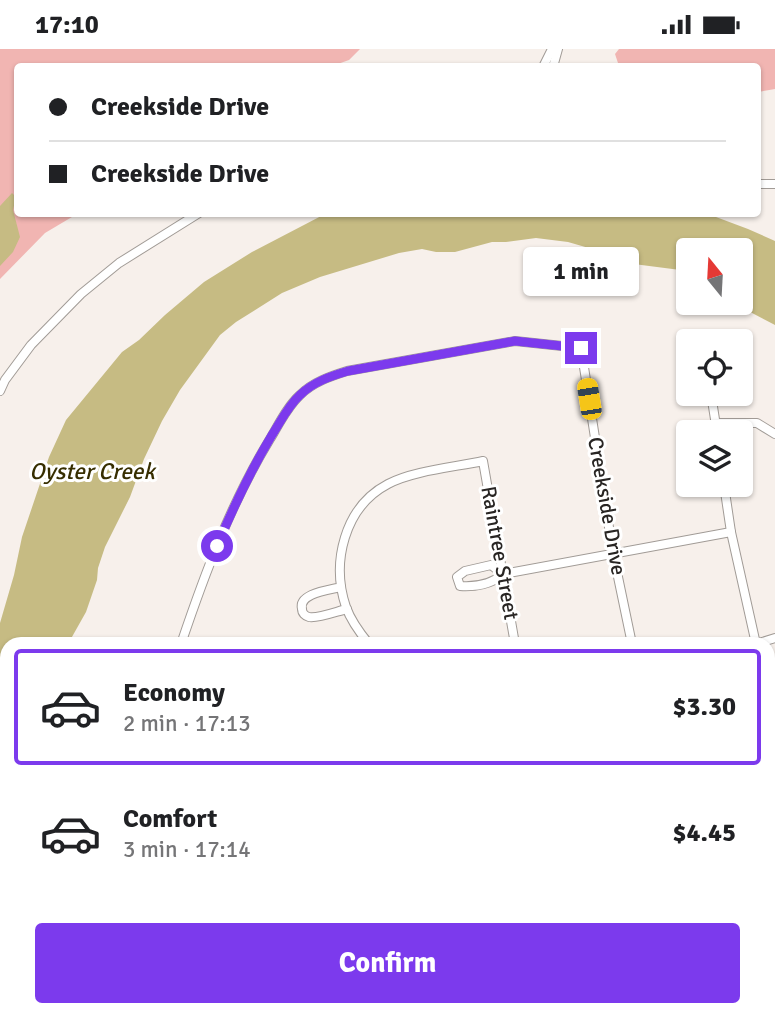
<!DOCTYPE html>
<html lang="en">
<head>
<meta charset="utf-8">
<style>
  :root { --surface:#fff; --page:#f6f6f6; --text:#202124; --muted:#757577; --line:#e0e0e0; --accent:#7c3aed }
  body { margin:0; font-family:Signika,sans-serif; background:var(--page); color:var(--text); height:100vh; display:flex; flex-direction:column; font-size:26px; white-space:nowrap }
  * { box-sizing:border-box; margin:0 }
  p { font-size:23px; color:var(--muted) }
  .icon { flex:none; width:38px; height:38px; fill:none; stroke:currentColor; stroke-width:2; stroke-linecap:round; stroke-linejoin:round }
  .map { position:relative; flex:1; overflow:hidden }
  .details { position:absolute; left:0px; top:588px; width:775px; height:380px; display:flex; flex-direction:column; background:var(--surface); border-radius:21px 21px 0 0; box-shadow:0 2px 5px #0004 }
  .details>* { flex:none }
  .banner { position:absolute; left:14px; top:14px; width:747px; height:154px; border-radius:7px; box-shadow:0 2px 5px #0004; display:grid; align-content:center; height:154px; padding:0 35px; background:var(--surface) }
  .needle { width:46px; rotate:342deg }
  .fabs { position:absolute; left:676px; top:189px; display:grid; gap:14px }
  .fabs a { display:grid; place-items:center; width:77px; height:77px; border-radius:7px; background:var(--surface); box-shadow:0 2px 5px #0004; font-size:35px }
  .end { position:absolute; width:32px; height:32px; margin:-16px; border:9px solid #7c3aed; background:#fff; box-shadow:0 0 0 4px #fff }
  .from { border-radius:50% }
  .bubble { position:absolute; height:49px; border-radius:7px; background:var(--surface); box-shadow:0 2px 5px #0004; font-size:23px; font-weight:700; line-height:49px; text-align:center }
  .car { position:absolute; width:21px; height:42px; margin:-21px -10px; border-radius:9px; box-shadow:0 0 5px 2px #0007; background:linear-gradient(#f5c518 24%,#345 0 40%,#f5c518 0 76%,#345 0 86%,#f5c518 0) }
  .banner b { display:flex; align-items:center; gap:24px; height:66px; font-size:26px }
  .banner b+b { border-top:2px solid var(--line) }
  .banner i { width:18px; height:18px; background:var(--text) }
  ul { padding:12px 0 0; list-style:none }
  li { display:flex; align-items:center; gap:21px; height:116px; margin:0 14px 10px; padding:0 21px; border:4px solid transparent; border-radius:7px }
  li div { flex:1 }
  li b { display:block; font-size:26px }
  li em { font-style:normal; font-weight:700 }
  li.current { border-color:var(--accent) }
  li>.icon { width:63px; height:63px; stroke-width:1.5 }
  .action { display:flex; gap:14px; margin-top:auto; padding:14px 35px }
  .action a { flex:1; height:80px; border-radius:7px; background:var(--accent); color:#fff; font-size:28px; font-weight:700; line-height:80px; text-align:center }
  .status { display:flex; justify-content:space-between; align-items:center; height:49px; padding:0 35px; background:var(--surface); direction:ltr }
  .status svg { height:19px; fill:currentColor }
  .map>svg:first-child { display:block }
</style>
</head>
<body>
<div class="status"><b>17:10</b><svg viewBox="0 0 49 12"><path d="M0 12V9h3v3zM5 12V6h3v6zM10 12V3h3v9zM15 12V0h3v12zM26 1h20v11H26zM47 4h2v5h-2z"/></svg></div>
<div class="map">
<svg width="775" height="967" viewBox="0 0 775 967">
  <rect width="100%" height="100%" fill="#f7f0eb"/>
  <g fill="#f1b5b2">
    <polygon points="0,0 360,0 349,11 332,17 18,18 18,164 77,165 45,184 0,230"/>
    <polygon points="619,0 775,0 775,40 758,43 758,18 619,17 615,5"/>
    <polygon points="197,961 265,961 276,967 208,967"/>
  </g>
  <g fill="#c6bb83">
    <polygon points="12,144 16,148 13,161 20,188 13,203 0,217 0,157"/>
    <polygon points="325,165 708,165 748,180 775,192 775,276 733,254 740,254 740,201 688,201 688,222 626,214 606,204 568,193 536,189 506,193 492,193 455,203 436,203 422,200 399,204 320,228 282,244 236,273 220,286 180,341 162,372 144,410 130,448 105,498 98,519 97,531 86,563 68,595 7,595 7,775 0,791 0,574 14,526 22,488 49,408 66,371 122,303 139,291 165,266 204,233 252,203"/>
  </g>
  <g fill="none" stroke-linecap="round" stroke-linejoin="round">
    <defs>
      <g id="service">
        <polyline points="274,961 285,967"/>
        <polyline points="327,961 339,967"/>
        <polyline points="408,961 417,967"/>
        <polyline points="427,967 431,961"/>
      </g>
      <g id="minor">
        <polyline points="543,18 552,0"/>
        <polyline points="553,18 558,0"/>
        <polyline points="758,135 775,135"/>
        <polyline points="0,342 5,331 31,296 81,245 119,214 199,164"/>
        <polyline points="711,345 717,383"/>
        <polyline points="715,374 757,374 775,385"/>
        <polyline points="724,436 731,483 756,595 775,589"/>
        <path d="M 503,525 L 491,516 L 465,522 L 457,528 L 460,537 C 475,538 492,535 503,525 L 731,483"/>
        <path d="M 341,538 C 330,541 298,544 302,560 C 302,564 305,567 309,568 C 317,570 338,562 347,560"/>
        <path d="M 181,595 C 205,524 231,454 270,390 C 279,375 287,358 300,346 C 313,333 331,327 347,322 L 515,292 L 581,299 L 613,504 L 632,595"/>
        <path d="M 369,595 C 360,584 351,572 346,558 C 331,514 344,458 388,435 C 412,422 455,418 483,412 L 515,595"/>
        <polyline points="768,814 775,803"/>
        <polyline points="768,866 775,870"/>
        <polyline points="0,931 7,925"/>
        <polyline points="110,961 115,967"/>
        <polyline points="723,961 734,967"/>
        <polyline points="674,967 677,961"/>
        <polyline points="692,967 695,961"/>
      </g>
      <g id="secondary">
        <polyline points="0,652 7,656"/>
        <polyline points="0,674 7,678"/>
        <polyline points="768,679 775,675"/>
        <polyline points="768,703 775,699"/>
        <polyline points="540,961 551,967"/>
        <polyline points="580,961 592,967"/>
        <polyline points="459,967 462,961"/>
        <polyline points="486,967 490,961"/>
      </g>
    </defs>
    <use href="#service" stroke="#a19b96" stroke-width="6"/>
    <use href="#minor" stroke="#a19b96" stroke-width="10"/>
    <use href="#secondary" stroke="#a19b96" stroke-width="13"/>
    <polyline stroke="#b7b1ad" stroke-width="2" stroke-dasharray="5 5" stroke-linecap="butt" points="192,961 203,967"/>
    <use href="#service" stroke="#fff" stroke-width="3.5"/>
    <use href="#minor" stroke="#fff" stroke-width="8"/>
    <use href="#secondary" stroke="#fff" stroke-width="10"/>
  </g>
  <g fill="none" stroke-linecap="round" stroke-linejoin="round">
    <path stroke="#7c3aed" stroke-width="9" d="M 217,497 C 233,459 251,421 272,386 C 281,372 288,357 300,346 C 313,333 331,327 348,322 L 515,292 L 581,299"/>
  </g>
  <g text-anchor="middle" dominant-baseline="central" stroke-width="6" stroke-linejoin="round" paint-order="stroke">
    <g font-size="21" fill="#282523" stroke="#fff">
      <text transform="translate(607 457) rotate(80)">Creekside Drive</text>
      <text transform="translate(500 504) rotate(80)">Raintree Street</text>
    </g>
    <g font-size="23" font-style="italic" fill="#372e00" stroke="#fff">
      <text x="92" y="422">Oyster Creek</text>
    </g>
  </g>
</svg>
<div class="fabs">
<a><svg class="needle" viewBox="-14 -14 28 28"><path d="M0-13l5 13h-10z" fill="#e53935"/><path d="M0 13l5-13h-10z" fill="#757577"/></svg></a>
<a><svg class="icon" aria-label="locate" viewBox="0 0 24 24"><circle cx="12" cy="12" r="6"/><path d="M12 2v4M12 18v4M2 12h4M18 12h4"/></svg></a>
<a><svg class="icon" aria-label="layers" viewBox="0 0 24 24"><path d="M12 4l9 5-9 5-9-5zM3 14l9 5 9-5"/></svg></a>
</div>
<i class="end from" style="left:217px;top:497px"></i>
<i class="end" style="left:581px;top:299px"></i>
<div class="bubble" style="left:523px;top:198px;width:116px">1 min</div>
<i class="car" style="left:589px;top:350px;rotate:351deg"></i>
<div class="banner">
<b><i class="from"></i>Creekside Drive</b>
<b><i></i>Creekside Drive</b>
</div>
<section class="details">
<ul>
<li class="current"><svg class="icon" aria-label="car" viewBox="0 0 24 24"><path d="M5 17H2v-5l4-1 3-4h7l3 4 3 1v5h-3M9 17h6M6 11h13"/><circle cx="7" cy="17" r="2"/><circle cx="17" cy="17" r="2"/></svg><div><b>Economy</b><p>2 min · 17:13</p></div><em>$3.30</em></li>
<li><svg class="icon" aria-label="car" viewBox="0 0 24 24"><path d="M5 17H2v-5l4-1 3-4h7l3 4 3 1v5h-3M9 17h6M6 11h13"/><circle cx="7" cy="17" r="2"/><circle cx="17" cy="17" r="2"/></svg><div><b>Comfort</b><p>3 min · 17:14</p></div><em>$4.45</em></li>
</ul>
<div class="action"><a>Confirm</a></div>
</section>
</div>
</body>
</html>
